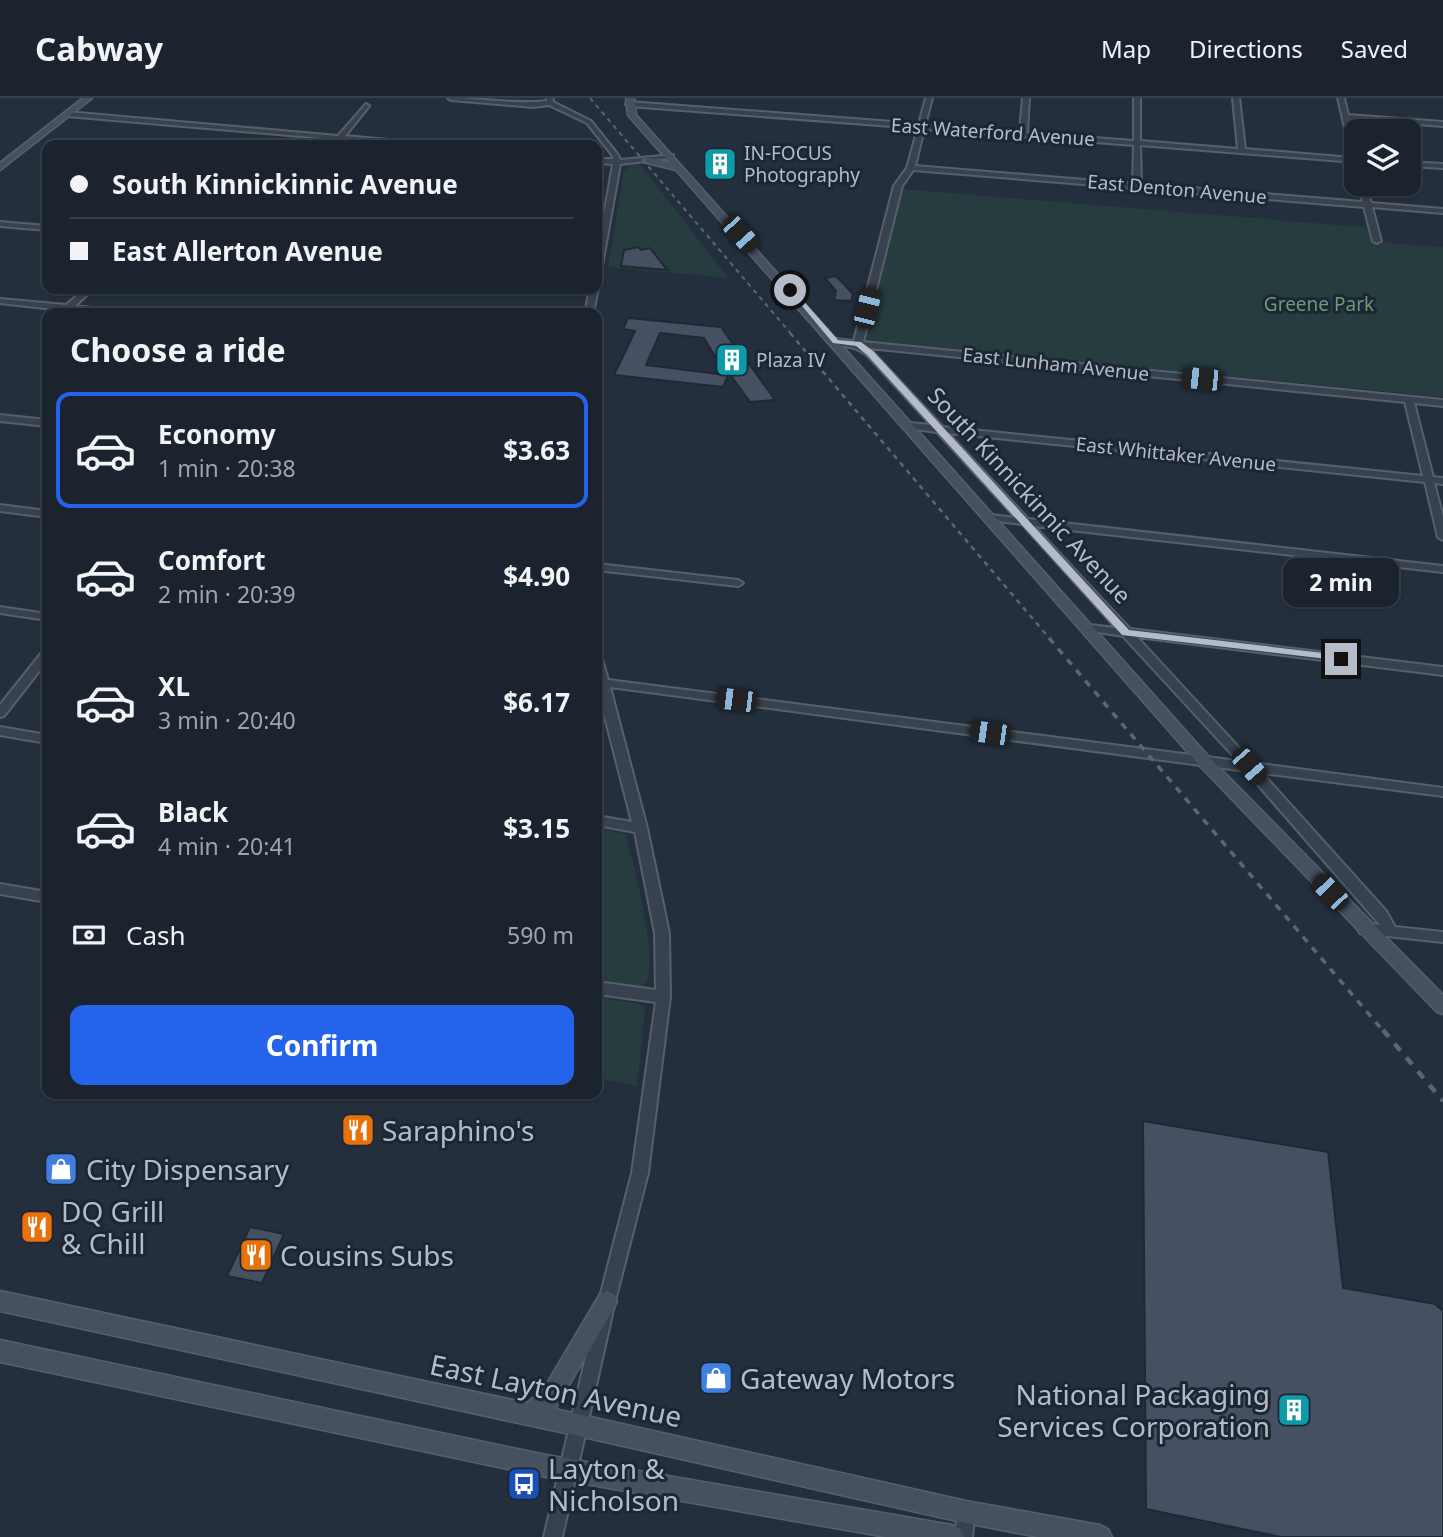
<!DOCTYPE html>
<html lang="en">
<head>
<meta charset="utf-8">
<style>
  :root { --surface:#1b232e; --page:#242b36; --text:#f1f3f6; --muted:#a0a4aa; --line:#39404a; --accent:#2563eb }
  body { margin:0; font-family:"Noto Sans",sans-serif; background:var(--page); color:var(--text); height:100vh; display:flex; flex-direction:column; font-size:26px; white-space:nowrap }
  * { box-sizing:border-box; margin:0 }
  p { font-size:23px; color:var(--muted) }
  .icon { flex:none; width:38px; height:38px; fill:none; stroke:currentColor; stroke-width:2; stroke-linecap:round; stroke-linejoin:round }
  .map { position:relative; flex:1; overflow:hidden }
  .drawer { position:absolute; left:42px; top:210px; width:560px; height:791px; display:flex; flex-direction:column; background:var(--surface); border-radius:14px; box-shadow:0 2px 5px #0004,0 0 0 2px var(--line) }
  .drawer>* { flex:none }
  .top-card { position:absolute; left:42px; top:42px; width:560px; height:154px; border-radius:14px; box-shadow:0 2px 5px #0004,0 0 0 2px var(--line); display:grid; align-content:center; height:154px; padding:0 28px; background:var(--surface) }
  .controls { position:absolute; left:1344px; top:21px; display:grid; gap:14px }
  .controls a { display:grid; place-items:center; width:77px; height:77px; border-radius:14px; background:var(--surface); box-shadow:0 2px 5px #0004,0 0 0 2px var(--line); font-size:35px }
  .end { position:absolute; width:32px; height:32px; margin:-16px; border:9px solid #b4bcc9; background:#111; box-shadow:0 0 0 4px #111 }
  .from { border-radius:50% }
  .bubble { position:absolute; height:49px; border-radius:14px; background:var(--surface); box-shadow:0 2px 5px #0004,0 0 0 2px var(--line); font-size:23px; font-weight:700; line-height:49px; text-align:center }
  .car { position:absolute; width:21px; height:42px; margin:-21px -10px; border-radius:9px; box-shadow:0 0 5px 2px #0007; background:linear-gradient(#222 24%,#8ab4d8 0 40%,#222 0 76%,#8ab4d8 0 86%,#222 0) }
  .top-card b { display:flex; align-items:center; gap:24px; height:66px; font-size:26px }
  .top-card b+b { border-top:2px solid var(--line) }
  .top-card i { width:18px; height:18px; background:var(--text) }
  ul { padding:0; list-style:none }
  li { display:flex; align-items:center; gap:21px; height:116px; margin:0 14px 10px; padding:0 14px; border:4px solid transparent; border-radius:14px }
  li div { flex:1 }
  li b { display:block; font-size:26px }
  li em { font-style:normal; font-weight:700 }
  li.current { border-color:var(--accent) }
  li>.icon { width:63px; height:63px; stroke-width:1.5 }
  h2 { padding:0 28px; font-size:32px; line-height:84px }
  .pay { display:flex; align-items:center; gap:18px; height:77px; padding:0 28px; font-size:26px }
  .pay p { margin-inline-start:auto }
  .primary-button { display:flex; gap:14px; margin-top:auto; padding:14px 28px }
  .primary-button a { flex:1; height:80px; border-radius:14px; background:var(--accent); color:#fff; font-size:28px; font-weight:700; line-height:80px; text-align:center }
  header { display:flex; align-items:center; gap:42px; box-sizing:border-box; height:98px; padding:0 35px; background:var(--surface); border-bottom:2px solid var(--line) }
  header strong { font-size:33px }
  nav { display:flex; gap:38px; margin-inline-start:auto; font-size:24px }
  .map>svg:first-child { display:block }
</style>
</head>
<body>
<header>
<strong>Cabway</strong>
<nav><a>Map</a><a>Directions</a><a>Saved</a></nav>
</header>
<div class="map">
<svg width="1443" height="1439" viewBox="0 0 1443 1439">
  <rect width="100%" height="100%" fill="#242f3e"/>
  <g fill="#263c3f">
    <polygon points="640,66 728,180 608,169 624,73 631,67"/>
    <polygon points="902,91 1374,130 1378,144 1443,149 1443,299 866,243"/>
    <path d="M 597,730 L 626,736 C 632,761 663,874 643,889 L 597,882 Z"/>
    <polygon points="597,899 639,906 645,911 637,988 597,980"/>
  </g>
  <g fill="#455162" stroke="#1f2835" stroke-width="2" fill-rule="evenodd">
    <polygon points="638,149 641,152 650,150 667,172 621,168 624,152"/>
    <polygon points="836,178 853,196 851,203 834,202 836,193 825,180"/>
    <path d="M 628,220 L 721,229 L 740,256 L 736,265 L 747,263 L 775,302 L 750,304 L 729,275 L 723,289 L 614,277 L 635,233 L 623,231 ZM 660,235 L 704,240 L 726,277 L 646,267 Z"/>
    <polygon points="1143,1023 1328,1054 1343,1190 1435,1206 1443,1213 1443,1439 1281,1439 1146,1411"/>
    <polygon points="250,1129 284,1136 262,1185 227,1178"/>
  </g>
  <g fill="none" stroke-linecap="round" stroke-linejoin="round">
    <defs>
      <g id="street">
        <path d="M 448,0 C 480,0 514,7 547,3 L 547,0 L 553,0 L 553,4 L 591,23 L 618,57 L 620,62 L 673,57 L 673,59 L 671,60 L 620,66 L 600,179 L 597,179 L 597,157 L 613,66 L 597,65 L 597,61 L 613,61 L 613,58 L 587,25 L 549,7 L 533,9 L 451,2 Z"/>
        <path d="M 926,0 L 932,0 L 925,27 L 1020,34 L 1023,0 L 1029,0 L 1027,35 L 1134,43 L 1134,0 L 1140,0 L 1140,43 L 1238,51 L 1233,0 L 1239,0 L 1245,51 L 1352,60 L 1338,0 L 1344,0 L 1348,17 L 1443,24 L 1443,28 L 1349,21 L 1356,49 L 1356,64 L 1140,47 L 1141,86 L 1363,104 L 1358,86 L 1365,86 L 1371,105 L 1443,111 L 1443,115 L 1372,109 L 1381,143 L 1377,145 L 1373,143 L 1364,109 L 913,72 L 902,88 L 863,244 L 1443,302 L 1443,308 L 1414,305 L 1433,379 L 1443,380 L 1443,386 L 1434,385 L 1443,419 L 1443,442 L 1438,439 L 1425,384 L 948,335 L 1028,421 L 1443,468 L 1443,474 L 1034,428 L 1130,531 L 1443,569 L 1443,577 L 1137,539 L 1253,665 L 1443,690 L 1443,698 L 1262,675 L 1386,813 L 1395,829 L 1443,834 L 1443,844 L 1360,835 L 1358,831 L 1360,827 L 1365,826 L 1380,827 L 1246,673 L 610,589 L 647,730 L 669,835 L 670,899 L 648,1075 L 615,1203 L 562,1439 L 544,1439 L 599,1203 L 632,1075 L 656,904 L 597,896 L 597,884 L 656,892 L 655,835 L 635,734 L 597,727 L 597,718 L 632,724 L 597,588 L 597,557 L 602,561 L 608,582 L 1238,663 L 1123,538 L 1086,532 L 1085,530 L 1086,528 L 1090,527 L 1116,530 L 1022,426 L 988,422 L 986,420 L 991,417 L 1016,420 L 937,334 L 907,330 L 907,326 L 910,325 L 931,327 L 867,257 C 851,245 845,251 832,244 L 836,241 L 854,243 L 894,88 L 907,70 L 918,30 L 629,8 L 626,6 L 629,4 L 919,26 ZM 924,31 L 1134,47 L 1133,86 L 915,68 ZM 869,250 L 1405,304 L 1423,378 L 943,329 Z"/>
        <polygon points="366,6 369,8 345,38 421,45 424,47 341,42 337,45 334,43 335,41 67,18 64,16 67,14 338,38"/>
        <polygon points="1409,64 1443,66 1443,70 1409,68"/>
        <polygon points="0,124 47,128 47,132 0,128"/>
        <polygon points="597,189 598,191 593,215 585,215 590,191"/>
        <polygon points="85,191 93,191 75,208 116,213 120,215 70,213 66,214 62,212 0,205 0,201 66,207"/>
        <polygon points="0,317 47,322 47,328 0,323"/>
        <polygon points="0,407 47,413 47,419 0,413"/>
        <polygon points="597,466 738,482 743,485 738,488 597,472"/>
        <polygon points="0,509 47,516 47,522 0,515"/>
        <polygon points="47,552 47,563 4,618 0,619 0,607 43,553"/>
        <polygon points="0,629 47,637 47,645 0,637"/>
        <polygon points="0,786 47,794 47,804 0,796"/>
        <polygon points="966,1405 972,1408 975,1414 972,1439 954,1439 960,1408"/>
      </g>
      <g id="secondary">
        <polygon points="83,0 92,0 0,72 0,65"/>
        <polygon points="626,0 634,0 636,17 1209,659 1443,897 1443,916 1437,914 1199,667 676,72 643,64 643,60 646,59 670,65 628,17"/>
        <polygon points="0,1193 527,1305 543,1292 600,1196 607,1193 614,1196 617,1203 614,1210 555,1311 966,1403 1100,1427 1108,1431 1112,1439 1038,1439 966,1425 579,1338 0,1213"/>
        <polygon points="0,1242 546,1357 952,1427 960,1431 964,1439 886,1439 546,1379 0,1264"/>
      </g>
    </defs>
    <use href="#street" stroke="#565f6c" stroke-width="4"/>
    <use href="#secondary" stroke="#565f6c" stroke-width="3"/>
    <use href="#street" fill="#38414e" fill-rule="evenodd"/>
    <use href="#secondary" fill="#465061" fill-rule="evenodd"/>
    <polyline stroke="#5a6575" stroke-width="2" stroke-dasharray="4.5 4.5" stroke-linecap="butt" points="590,0 792,237"/>
    <polyline stroke="#5a6575" stroke-width="2.5" stroke-dasharray="5 5" stroke-linecap="butt" points="790,235 1050,541"/>
    <polyline stroke="#5a6575" stroke-width="3.5" stroke-dasharray="7 7" stroke-linecap="butt" points="1049,540 1384,934"/>
    <polyline stroke="#5a6575" stroke-width="4.5" stroke-dasharray="9 9" stroke-linecap="butt" points="1383,932 1443,1003"/>
  </g>
  <polygon fill="#b4bcc9" points="787,190 792,190 838,242 861,244 873,253 1129,532 1341,557 1346,561 1344,563 1122,537 867,257 856,248 833,245"/>
  <defs>
    <symbol id="building-square" viewBox="-11 -11 22 22"><rect x="-9" y="-9" width="18" height="18" rx="4" fill="#0f9aa8" stroke="#1d2633"/><path d="M-4-6H4V6H1V3H-1V6H-4ZM-2.5-4.3h1.7v1.8h-1.7ZM.8-4.3h1.7v1.8H.8ZM-2.5-1h1.7V.8h-1.7ZM.8-1h1.7V.8H.8Z" fill="#fff"/></symbol>
    <symbol id="restaurant-square" viewBox="-11 -11 22 22"><rect x="-9" y="-9" width="18" height="18" rx="4" fill="#e8710a" stroke="#1d2633"/><path d="M-5-6h1v4h1v-4h1v4h1v-4h1v5L-1.5 .5V6h-2V.5L-5-1ZM5-6V6H3V1.5H1.5Q1.5-4 5-6Z" fill="#fff"/></symbol>
    <symbol id="shop-square" viewBox="-11 -11 22 22"><rect x="-9" y="-9" width="18" height="18" rx="4" fill="#3f7fe0" stroke="#1d2633"/><path d="M-5-2.5h2.3a2.7 3.5 0 0 1 5.4 0H5L5.5 6h-11ZM-1.5-2.5h3a1.5 2.3 0 0 0-3 0Z" fill="#fff"/></symbol>
    <symbol id="bus-square" viewBox="-11 -11 22 22"><rect x="-9" y="-9" width="18" height="18" rx="4" fill="#1a4fb4" stroke="#1d2633"/><path d="M-5-6H5V4H4V6H2V4H-2V6H-4V4H-5ZM-3.5-4V0h7V-4ZM-3.5 1.2v1.5H-2V1.2ZM2 1.2v1.5H3.5V1.2Z" fill="#fff"/></symbol>
  </defs>
  <g fill-rule="evenodd">
    <use href="#building-square" x="701" y="47" width="38" height="38"/>
    <use href="#building-square" x="713" y="243" width="38" height="38"/>
    <use href="#restaurant-square" x="339" y="1013" width="38" height="38"/>
    <use href="#shop-square" x="42" y="1052" width="38" height="38"/>
    <use href="#restaurant-square" x="18" y="1110" width="38" height="38"/>
    <use href="#restaurant-square" x="237" y="1138" width="38" height="38"/>
    <use href="#shop-square" x="697" y="1261" width="38" height="38"/>
    <use href="#building-square" x="1275" y="1293" width="38" height="38"/>
    <use href="#bus-square" x="505" y="1367" width="38" height="38"/>
  </g>
  <g text-anchor="middle" dominant-baseline="central" stroke-width="6" stroke-linejoin="round" paint-order="stroke">
    <g font-size="19" fill="#b4bcc9" stroke="#1d2633">
      <text transform="translate(993 34) rotate(4)">East Waterford Avenue</text>
      <text transform="translate(1177 91) rotate(5)">East Denton Avenue</text>
      <text transform="translate(1056 266) rotate(6)">East Lunham Avenue</text>
      <text transform="translate(1176 356) rotate(6)">East Whittaker Avenue</text>
    </g>
    <g font-size="19" fill="#b4bcc9" stroke="#1d2633" text-anchor="start">
      <text x="744" y="55">IN-FOCUS<tspan x="744" dy="22">Photography</tspan></text>
      <text x="756" y="262">Plaza IV</text>
    </g>
    <g font-size="19" fill="#6b9a76" stroke="#1d2633">
      <text x="1319" y="206">Greene Park</text>
    </g>
    <g font-size="23" fill="#b4bcc9" stroke="#1d2633">
      <text transform="translate(1030 397) rotate(47)">South Kinnickinnic Avenue</text>
    </g>
    <g font-size="28" fill="#b4bcc9" stroke="#1d2633" text-anchor="start">
      <text x="382" y="1032">Saraphino's</text>
      <text x="86" y="1071">City Dispensary</text>
      <text x="61" y="1113">DQ Grill<tspan x="61" dy="32">&amp; Chill</tspan></text>
      <text x="280" y="1157">Cousins Subs</text>
      <text x="740" y="1280">Gateway Motors</text>
      <text x="1270" y="1296" text-anchor="end">National Packaging<tspan x="1270" dy="32">Services Corporation</tspan></text>
      <text x="548" y="1370">Layton &amp;<tspan x="548" dy="32">Nicholson</tspan></text>
    </g>
    <g font-size="28" fill="#b4bcc9" stroke="#1d2633">
      <text transform="translate(556 1292) rotate(12)">East Layton Avenue</text>
    </g>
  </g>
</svg>
<div class="controls">
<a><svg class="icon" aria-label="layers" viewBox="0 0 24 24"><path d="M12 4l9 5-9 5-9-5zM3 14l9 5 9-5"/></svg></a>
</div>
<i class="end from" style="left:790px;top:192px"></i>
<i class="end" style="left:1341px;top:561px"></i>
<div class="bubble" style="left:1283px;top:460px;width:116px">2 min</div>
<i class="car" style="left:740px;top:136px;rotate:138deg"></i>
<i class="car" style="left:867px;top:210px;rotate:14deg"></i>
<i class="car" style="left:1202px;top:281px;rotate:276deg"></i>
<i class="car" style="left:736px;top:602px;rotate:277deg"></i>
<i class="car" style="left:990px;top:635px;rotate:278deg"></i>
<i class="car" style="left:1249px;top:668px;rotate:139deg"></i>
<i class="car" style="left:1330px;top:794px;rotate:316deg"></i>
<div class="top-card">
<b><i class="from"></i>South Kinnickinnic Avenue</b>
<b><i></i>East Allerton Avenue</b>
</div>
<section class="drawer">
<h2>Choose a ride</h2>
<ul>
<li class="current"><svg class="icon" aria-label="car" viewBox="0 0 24 24"><path d="M5 17H2v-5l4-1 3-4h7l3 4 3 1v5h-3M9 17h6M6 11h13"/><circle cx="7" cy="17" r="2"/><circle cx="17" cy="17" r="2"/></svg><div><b>Economy</b><p>1 min · 20:38</p></div><em>$3.63</em></li>
<li><svg class="icon" aria-label="car" viewBox="0 0 24 24"><path d="M5 17H2v-5l4-1 3-4h7l3 4 3 1v5h-3M9 17h6M6 11h13"/><circle cx="7" cy="17" r="2"/><circle cx="17" cy="17" r="2"/></svg><div><b>Comfort</b><p>2 min · 20:39</p></div><em>$4.90</em></li>
<li><svg class="icon" aria-label="car" viewBox="0 0 24 24"><path d="M5 17H2v-5l4-1 3-4h7l3 4 3 1v5h-3M9 17h6M6 11h13"/><circle cx="7" cy="17" r="2"/><circle cx="17" cy="17" r="2"/></svg><div><b>XL</b><p>3 min · 20:40</p></div><em>$6.17</em></li>
<li><svg class="icon" aria-label="car" viewBox="0 0 24 24"><path d="M5 17H2v-5l4-1 3-4h7l3 4 3 1v5h-3M9 17h6M6 11h13"/><circle cx="7" cy="17" r="2"/><circle cx="17" cy="17" r="2"/></svg><div><b>Black</b><p>4 min · 20:41</p></div><em>$3.15</em></li>
</ul>
<div class="pay"><svg class="icon" aria-label="cash" viewBox="0 0 24 24"><path d="M3 7h18v10H3z"/><circle cx="12" cy="12" r="2"/></svg>Cash<p>590 m</p></div>
<div class="primary-button"><a>Confirm</a></div>
</section>
</div>
</body>
</html>
